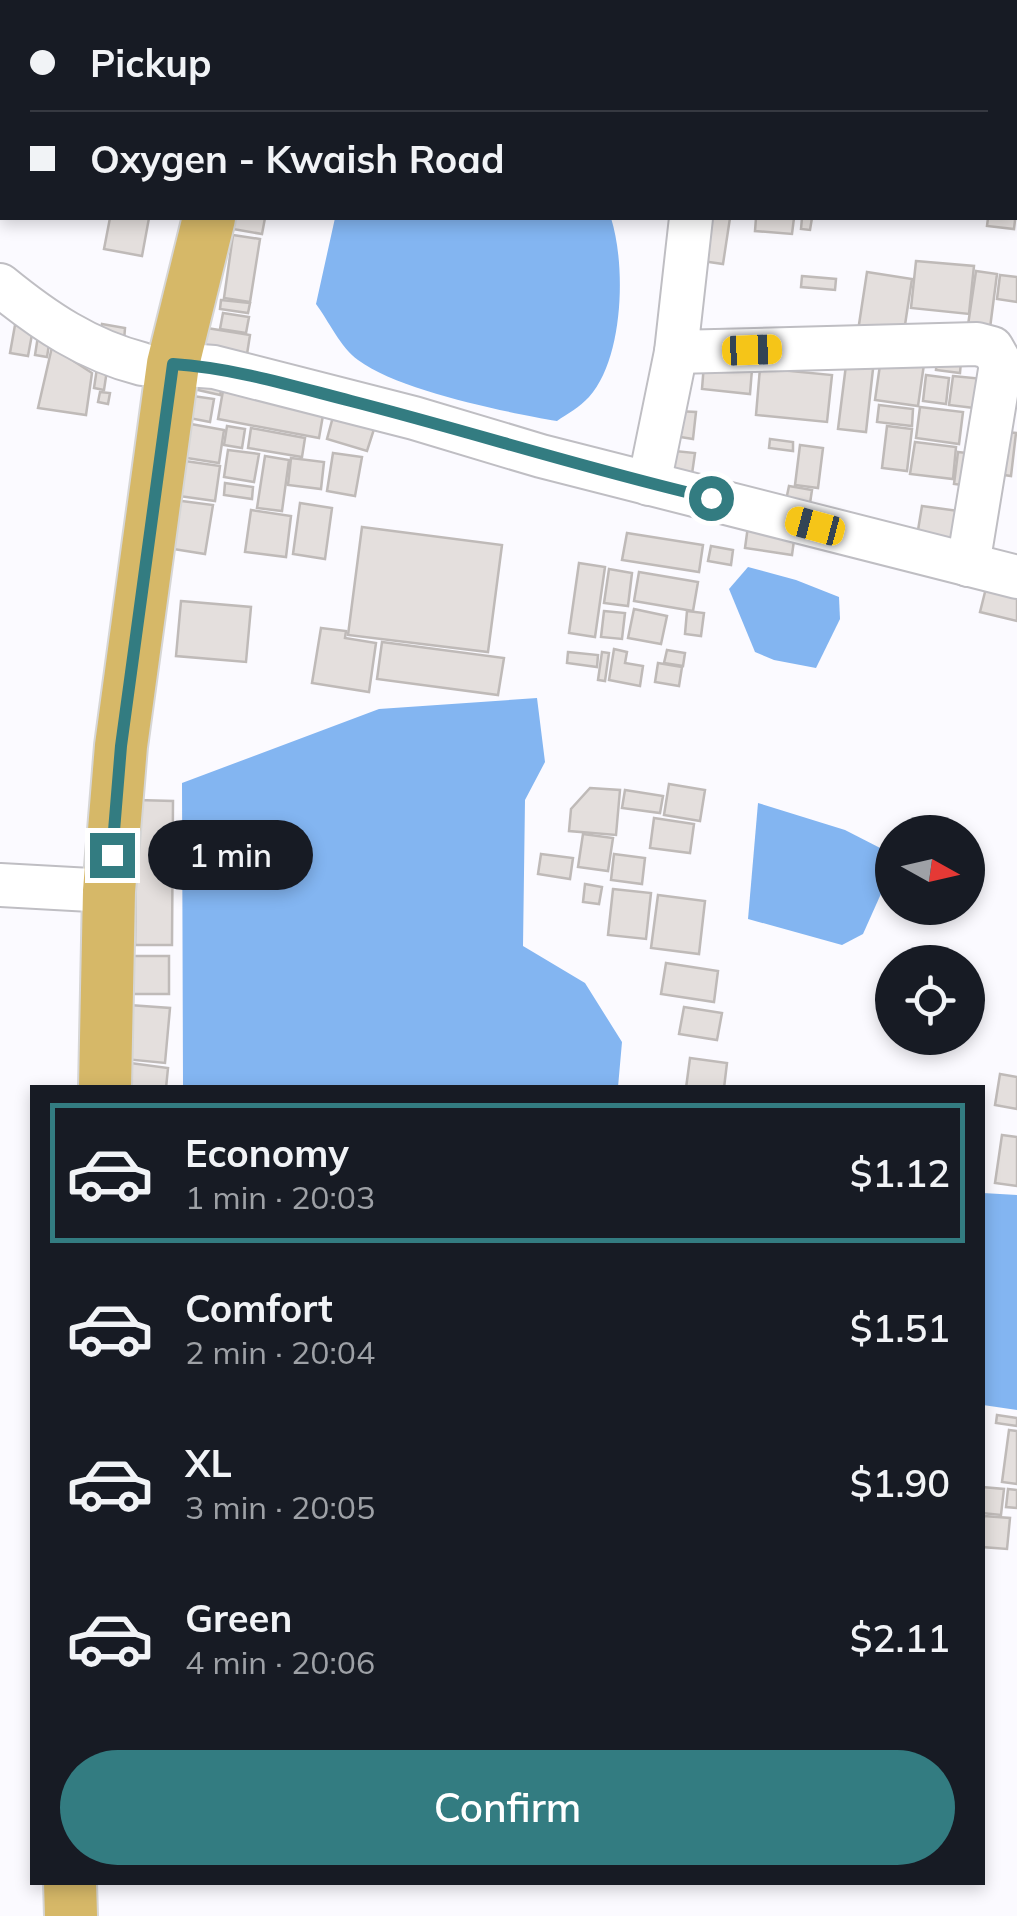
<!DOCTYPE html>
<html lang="en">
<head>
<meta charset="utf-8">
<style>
  :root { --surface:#171b24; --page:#242831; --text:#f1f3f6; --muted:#9ea1a6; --line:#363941; --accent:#337c81 }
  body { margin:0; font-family:Mulish,sans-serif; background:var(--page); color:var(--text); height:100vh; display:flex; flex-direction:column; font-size:38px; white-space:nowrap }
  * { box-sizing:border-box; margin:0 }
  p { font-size:32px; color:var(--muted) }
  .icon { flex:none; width:55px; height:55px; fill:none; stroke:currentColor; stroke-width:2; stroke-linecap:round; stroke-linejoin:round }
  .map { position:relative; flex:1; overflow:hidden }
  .drawer { position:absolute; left:30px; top:1085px; width:955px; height:800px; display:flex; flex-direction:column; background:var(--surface); border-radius:0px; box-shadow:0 5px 15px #0003 }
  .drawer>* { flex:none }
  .top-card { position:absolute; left:0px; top:0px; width:1018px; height:220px; box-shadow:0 5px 15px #0003; display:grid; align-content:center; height:220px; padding:0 30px; background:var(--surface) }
  .needle { width:65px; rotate:98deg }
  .buttons { position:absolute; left:875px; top:815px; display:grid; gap:20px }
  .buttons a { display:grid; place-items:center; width:110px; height:110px; border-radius:50%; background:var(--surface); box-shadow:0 5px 15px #0003; font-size:50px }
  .end { position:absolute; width:45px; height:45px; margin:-22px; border:12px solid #337c81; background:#fff; box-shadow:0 0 0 5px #fff }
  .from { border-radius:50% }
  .bubble { position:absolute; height:70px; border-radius:35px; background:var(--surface); box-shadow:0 5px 15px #0003; font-size:32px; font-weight:600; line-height:70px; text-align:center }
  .car { position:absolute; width:30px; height:60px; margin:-30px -15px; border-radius:12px; box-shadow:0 0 8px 2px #0007; background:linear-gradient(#f5c518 24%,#345 0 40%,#f5c518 0 76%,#345 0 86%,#f5c518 0) }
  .top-card b { display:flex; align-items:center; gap:35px; height:95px; font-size:38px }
  .top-card b+b { border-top:2px solid var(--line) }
  .top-card i { width:25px; height:25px; background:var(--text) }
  ul { padding:18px 0 0; list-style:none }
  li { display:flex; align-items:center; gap:30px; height:140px; margin:0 20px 15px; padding:0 10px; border:5px solid transparent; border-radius:0px }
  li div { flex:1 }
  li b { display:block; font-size:38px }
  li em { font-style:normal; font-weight:600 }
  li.current { border-color:var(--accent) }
  li>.icon { width:90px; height:90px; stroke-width:1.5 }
  .primary-button { display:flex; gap:20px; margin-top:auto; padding:20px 30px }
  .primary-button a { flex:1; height:115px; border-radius:60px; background:var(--accent); color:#fff; font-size:40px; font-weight:600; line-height:115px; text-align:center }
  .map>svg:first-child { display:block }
</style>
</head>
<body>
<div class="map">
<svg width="1017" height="1916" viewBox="0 0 1017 1916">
  <rect width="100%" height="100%" fill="#fbfaff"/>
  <g fill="#83b5f1">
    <polygon points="706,0 910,0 706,2"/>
    <path d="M 335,218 L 611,218 C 626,265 624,358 589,397 C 580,407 567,414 557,421 C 505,412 400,391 358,360 C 341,348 328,320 316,304 Z"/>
    <polygon points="748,567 796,580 839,597 840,619 816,668 774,660 755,652 729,589"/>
    <polygon points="537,698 545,762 525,800 523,946 585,983 622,1042 618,1087 183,1087 182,783 379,709"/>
    <polygon points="758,803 845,830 888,852 884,887 863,934 842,945 748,919"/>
    <polygon points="983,1193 1017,1195 1017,1410 983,1405"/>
  </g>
  <g fill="#e4dfdd" stroke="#bfbab8" stroke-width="2.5">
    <polygon points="112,0 177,0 112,2"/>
    <polygon points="1015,186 1017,203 1014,229 987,226 988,218 1015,218"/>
    <polygon points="110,218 149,218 142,256 104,249"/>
    <polygon points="235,218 265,218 262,234 233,229"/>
    <polygon points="701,218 730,218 723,264 695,260"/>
    <polygon points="756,218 794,218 792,234 755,231"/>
    <polygon points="802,218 812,218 810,230 801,229"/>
    <polygon points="233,235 260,239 250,302 224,298"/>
    <polygon points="916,261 974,266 969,314 911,308"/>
    <polygon points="976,271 997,274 990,328 968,325"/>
    <polygon points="867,272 912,279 903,338 858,331"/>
    <polygon points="1000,275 1017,277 1017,302 997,299"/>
    <polygon points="802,276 836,279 835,290 801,287"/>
    <polygon points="221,300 250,303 248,313 220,309"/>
    <polygon points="223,313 249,317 246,333 220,329"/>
    <polygon points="102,324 125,328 124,341 100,337"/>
    <polygon points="15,325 33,329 28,356 10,353"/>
    <polygon points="207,328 250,335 245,367 202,361"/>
    <polygon points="38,336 50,338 47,357 35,355"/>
    <polygon points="52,347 92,373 86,415 38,408"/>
    <polygon points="882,351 925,357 918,406 875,400"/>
    <polygon points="847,357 874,360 866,432 838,429"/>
    <polygon points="937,358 961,361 960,373 936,370"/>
    <polygon points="704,364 752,369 750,394 702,389"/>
    <polygon points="97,368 107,370 104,390 94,388"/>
    <polygon points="760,368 832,375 827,422 756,415"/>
    <polygon points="926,375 949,378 946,404 923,401"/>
    <polygon points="953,376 994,380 991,410 949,405"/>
    <polygon points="224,379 220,395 189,388"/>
    <polygon points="224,385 325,404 319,438 218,419"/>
    <polygon points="100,392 110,393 108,404 98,402"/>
    <polygon points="186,395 214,399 210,422 184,417"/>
    <polygon points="879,405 913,409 912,426 877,422"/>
    <polygon points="920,407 963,412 959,444 916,438"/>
    <polygon points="677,411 696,412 693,439 674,436"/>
    <polygon points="334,413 375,426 367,451 327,439"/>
    <polygon points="180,422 224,430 219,463 174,456"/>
    <polygon points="227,426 245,429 242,448 224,445"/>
    <polygon points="887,426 912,429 907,471 882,468"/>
    <polygon points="251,428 305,438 302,457 248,448"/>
    <polygon points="995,431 1016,433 1011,476 990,473"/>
    <polygon points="770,439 793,442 793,451 769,448"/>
    <polygon points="915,442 956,447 953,479 910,474"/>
    <polygon points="800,445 823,448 818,488 795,485"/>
    <polygon points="228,450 259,454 254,482 224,477"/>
    <polygon points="665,450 695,453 692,474 663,471"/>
    <polygon points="958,452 984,455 979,487 954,484"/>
    <polygon points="333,453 362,457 355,496 327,491"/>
    <polygon points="265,456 289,460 282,511 257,508"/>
    <polygon points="291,458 324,462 321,489 288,485"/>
    <polygon points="178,460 220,466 215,501 172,495"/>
    <polygon points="225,483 253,487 252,499 224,495"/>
    <polygon points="789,486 812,490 809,510 785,505"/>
    <polygon points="174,500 213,505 205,554 167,548"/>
    <polygon points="300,503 332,508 325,559 293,554"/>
    <polygon points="922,506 973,513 969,544 917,536"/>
    <polygon points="251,510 291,516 286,557 245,552"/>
    <polygon points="748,526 795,533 792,555 745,548"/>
    <polygon points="362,527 502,545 488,652 348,635"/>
    <polygon points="627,533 703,545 699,572 622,560"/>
    <polygon points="711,546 733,550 731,565 708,561"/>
    <polygon points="579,563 605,567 595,637 569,633"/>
    <polygon points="609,569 632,573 628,606 604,603"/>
    <polygon points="639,572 698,582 693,611 634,601"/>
    <polygon points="986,588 1017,596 1017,621 980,612"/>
    <polygon points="181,601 251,607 246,662 176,656"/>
    <polygon points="634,609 667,616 661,644 628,638"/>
    <polygon points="604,611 625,613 622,639 601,637"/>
    <polygon points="687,611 704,613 701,636 685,634"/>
    <polygon points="321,628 346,631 345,638 376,643 369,692 312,683"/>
    <polygon points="382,642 504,658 498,695 377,679"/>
    <polygon points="614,649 627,652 625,663 643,666 640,686 609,680"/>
    <polygon points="667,650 685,653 683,666 664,663"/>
    <polygon points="568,652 598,655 597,667 567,663"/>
    <polygon points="602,652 609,653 605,681 598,680"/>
    <polygon points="658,663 682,667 679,686 655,682"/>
    <polygon points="669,784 705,790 700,821 664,815"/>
    <polygon points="590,788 620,790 616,835 569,831 571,809"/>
    <polygon points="625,790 663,796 660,813 622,808"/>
    <polygon points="137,800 173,801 172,945 135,945"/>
    <polygon points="654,818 694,824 690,853 650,848"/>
    <polygon points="583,834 613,838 608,871 578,867"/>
    <polygon points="541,854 573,858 570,879 538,874"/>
    <polygon points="614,854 645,858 642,884 611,880"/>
    <polygon points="585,884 602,887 599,904 583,902"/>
    <polygon points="613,889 651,893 646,939 608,935"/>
    <polygon points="658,895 705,901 699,954 651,948"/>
    <rect x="127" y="956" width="42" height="38"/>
    <polygon points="666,963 718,971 714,1002 661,994"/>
    <polygon points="129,1005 170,1008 165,1063 124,1059"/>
    <polygon points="684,1007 722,1013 717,1040 679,1034"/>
    <polygon points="690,1058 727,1063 724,1088 686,1088"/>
    <polygon points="123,1062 168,1068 166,1088 120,1088"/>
    <polygon points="1000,1074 1017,1077 1017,1109 995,1105"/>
    <polygon points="1002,1135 1017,1137 1017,1186 995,1183"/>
    <polygon points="997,1415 1017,1418 1017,1426 996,1423"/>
    <polygon points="1009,1430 1017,1431 1017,1484 1002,1482"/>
    <polygon points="982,1487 1004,1489 1001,1515 982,1513"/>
    <polygon points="1008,1489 1017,1490 1017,1508 1006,1507"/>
    <polygon points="984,1516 1010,1518 1007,1549 982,1547"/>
  </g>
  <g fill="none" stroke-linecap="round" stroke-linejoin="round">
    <defs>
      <g id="minor">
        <polyline points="702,0 702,2"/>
        <polyline points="1015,82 1017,82"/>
        <polyline points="691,218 676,352 977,344 992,348 1001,364 968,565"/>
        <path d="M 0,285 C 44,321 87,350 142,364"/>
        <polyline points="173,364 214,367 414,418 541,456 1017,577"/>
        <polyline points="649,484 676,352"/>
        <polyline points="0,885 109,891"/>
      </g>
      <g id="major">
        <polyline points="231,2 231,0"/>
        <polyline points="105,1088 109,891 121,746 173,364 209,218"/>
        <polyline points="70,1882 71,1916"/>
      </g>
    </defs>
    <use href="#minor" stroke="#bfbec3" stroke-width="46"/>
    <use href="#major" stroke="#d6d6d6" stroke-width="56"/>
    <use href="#minor" stroke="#fff" stroke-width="42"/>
    <use href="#major" stroke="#d6b868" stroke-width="52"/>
  </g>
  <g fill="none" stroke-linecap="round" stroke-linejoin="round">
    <path stroke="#337c81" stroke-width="12" d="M 112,855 L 121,746 L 173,364 C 234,368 292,386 351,401 C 472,432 590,470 711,498"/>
  </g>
</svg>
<div class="buttons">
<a><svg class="needle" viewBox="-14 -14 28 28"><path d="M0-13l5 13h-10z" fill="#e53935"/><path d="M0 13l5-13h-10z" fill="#9ea1a6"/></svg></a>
<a><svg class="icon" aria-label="locate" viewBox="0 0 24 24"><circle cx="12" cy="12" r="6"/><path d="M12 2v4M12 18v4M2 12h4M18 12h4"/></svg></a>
</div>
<i class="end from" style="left:711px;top:498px"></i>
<i class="end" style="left:112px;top:855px"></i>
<div class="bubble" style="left:148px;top:820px;width:165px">1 min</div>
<i class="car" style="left:752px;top:350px;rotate:88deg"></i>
<i class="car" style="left:815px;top:526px;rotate:285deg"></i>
<div class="top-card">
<b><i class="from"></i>Pickup</b>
<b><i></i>Oxygen - Kwaish Road</b>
</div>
<section class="drawer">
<ul>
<li class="current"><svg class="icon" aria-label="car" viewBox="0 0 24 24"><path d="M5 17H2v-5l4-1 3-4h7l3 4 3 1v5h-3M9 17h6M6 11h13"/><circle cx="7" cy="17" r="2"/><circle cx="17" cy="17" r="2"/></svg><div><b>Economy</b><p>1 min · 20:03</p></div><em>$1.12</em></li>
<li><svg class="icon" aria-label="car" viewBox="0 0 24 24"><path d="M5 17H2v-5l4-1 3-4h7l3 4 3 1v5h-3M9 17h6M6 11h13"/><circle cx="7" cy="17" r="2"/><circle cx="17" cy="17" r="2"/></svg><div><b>Comfort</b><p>2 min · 20:04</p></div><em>$1.51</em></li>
<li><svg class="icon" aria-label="car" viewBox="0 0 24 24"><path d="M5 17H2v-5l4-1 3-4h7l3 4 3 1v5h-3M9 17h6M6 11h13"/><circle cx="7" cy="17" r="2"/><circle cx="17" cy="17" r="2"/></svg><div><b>XL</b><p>3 min · 20:05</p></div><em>$1.90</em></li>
<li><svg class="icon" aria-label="car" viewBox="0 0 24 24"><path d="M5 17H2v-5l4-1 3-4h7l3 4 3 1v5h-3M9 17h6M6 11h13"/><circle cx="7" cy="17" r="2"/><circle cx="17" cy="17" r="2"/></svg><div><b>Green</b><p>4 min · 20:06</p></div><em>$2.11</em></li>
</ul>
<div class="primary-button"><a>Confirm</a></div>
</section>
</div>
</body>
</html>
